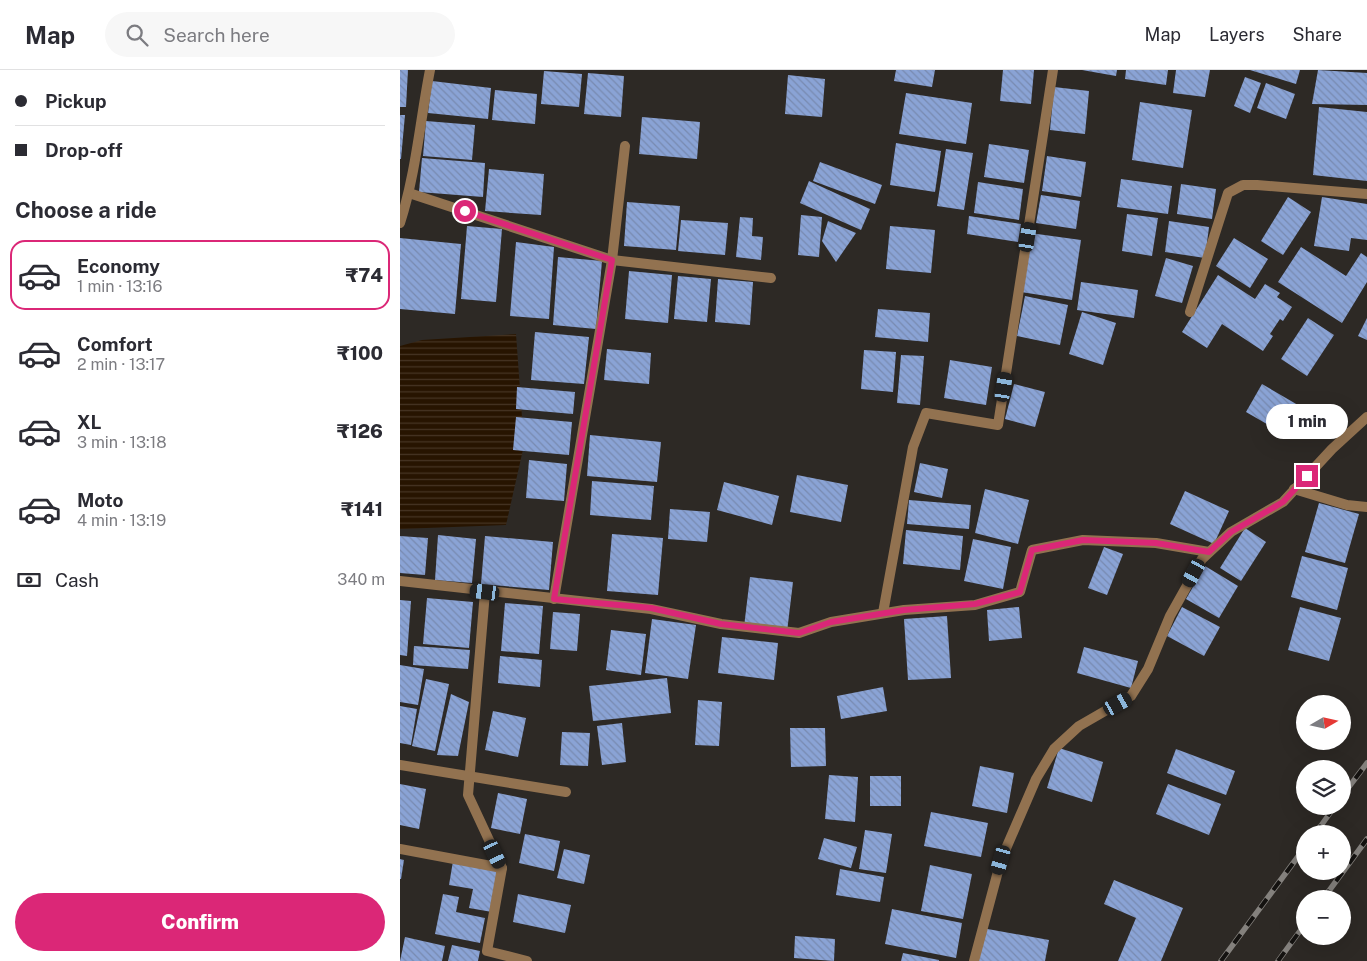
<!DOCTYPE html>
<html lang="en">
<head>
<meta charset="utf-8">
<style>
  :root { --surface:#fff; --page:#f7f7f7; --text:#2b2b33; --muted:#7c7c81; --line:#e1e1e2; --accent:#db2777 }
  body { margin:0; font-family:"Public Sans",sans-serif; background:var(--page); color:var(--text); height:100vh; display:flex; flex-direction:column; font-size:19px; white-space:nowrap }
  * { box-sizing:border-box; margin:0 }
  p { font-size:16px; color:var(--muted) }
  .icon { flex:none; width:28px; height:28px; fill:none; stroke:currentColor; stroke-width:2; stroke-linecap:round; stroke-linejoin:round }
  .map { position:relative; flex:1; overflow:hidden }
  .side { display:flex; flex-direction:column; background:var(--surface); width:400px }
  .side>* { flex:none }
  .banner { display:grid; align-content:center; height:110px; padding:0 15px; background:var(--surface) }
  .needle { width:32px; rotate:81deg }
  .controls { position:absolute; left:896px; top:625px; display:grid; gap:10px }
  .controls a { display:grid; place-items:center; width:55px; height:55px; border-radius:50%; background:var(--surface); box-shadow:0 5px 20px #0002; font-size:25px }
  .end { position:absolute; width:22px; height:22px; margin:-11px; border:6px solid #db2777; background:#fff; box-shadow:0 0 0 2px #fff }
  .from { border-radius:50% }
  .bubble { position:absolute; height:35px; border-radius:18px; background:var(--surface); box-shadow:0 5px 20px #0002; font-size:16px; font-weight:800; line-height:35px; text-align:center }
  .car { position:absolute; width:15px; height:30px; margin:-15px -8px; border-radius:6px; box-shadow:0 0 4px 1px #0007; background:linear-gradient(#222 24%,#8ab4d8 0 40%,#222 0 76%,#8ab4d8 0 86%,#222 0) }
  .banner b { display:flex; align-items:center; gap:18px; height:48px; font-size:19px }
  .banner b+b { border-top:1px solid var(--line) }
  .banner i { width:12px; height:12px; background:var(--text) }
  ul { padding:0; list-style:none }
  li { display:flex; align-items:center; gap:15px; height:70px; margin:0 10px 8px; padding:0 5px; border:2px solid transparent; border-radius:15px }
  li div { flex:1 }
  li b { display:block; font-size:19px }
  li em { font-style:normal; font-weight:800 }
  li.selected { border-color:var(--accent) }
  li>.icon { width:45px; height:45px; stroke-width:1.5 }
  h2 { padding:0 15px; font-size:22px; line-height:60px }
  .pay { display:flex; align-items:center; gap:12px; height:55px; padding:0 15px; font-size:19px }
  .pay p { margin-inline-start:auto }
  .action { display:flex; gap:10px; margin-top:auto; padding:10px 15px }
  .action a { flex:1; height:58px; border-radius:30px; background:var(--accent); color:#fff; font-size:20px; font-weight:800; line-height:58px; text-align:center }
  header { display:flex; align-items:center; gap:30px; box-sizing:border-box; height:70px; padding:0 25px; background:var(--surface); border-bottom:1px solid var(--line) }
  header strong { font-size:24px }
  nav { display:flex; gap:28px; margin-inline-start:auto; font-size:18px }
  .search { width:350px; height:45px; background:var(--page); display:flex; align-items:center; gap:12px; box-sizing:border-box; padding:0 18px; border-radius:28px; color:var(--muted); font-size:19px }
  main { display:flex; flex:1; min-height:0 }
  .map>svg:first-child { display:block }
</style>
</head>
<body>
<header>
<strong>Map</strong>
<div class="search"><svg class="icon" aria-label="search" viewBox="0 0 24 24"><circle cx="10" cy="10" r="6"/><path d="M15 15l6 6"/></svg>Search here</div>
<nav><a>Map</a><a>Layers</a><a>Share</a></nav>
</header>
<main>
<section class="side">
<div class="banner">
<b><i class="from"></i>Pickup</b>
<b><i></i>Drop-off</b>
</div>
<h2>Choose a ride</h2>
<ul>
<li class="selected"><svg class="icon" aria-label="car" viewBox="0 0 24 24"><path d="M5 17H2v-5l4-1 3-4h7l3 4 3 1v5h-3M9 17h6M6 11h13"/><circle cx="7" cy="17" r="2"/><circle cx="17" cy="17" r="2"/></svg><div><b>Economy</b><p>1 min · 13:16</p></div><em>₹74</em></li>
<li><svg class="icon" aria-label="car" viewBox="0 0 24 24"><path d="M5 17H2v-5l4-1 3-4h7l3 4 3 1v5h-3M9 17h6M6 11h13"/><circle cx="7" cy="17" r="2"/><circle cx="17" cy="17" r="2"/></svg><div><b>Comfort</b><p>2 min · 13:17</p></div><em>₹100</em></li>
<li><svg class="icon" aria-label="car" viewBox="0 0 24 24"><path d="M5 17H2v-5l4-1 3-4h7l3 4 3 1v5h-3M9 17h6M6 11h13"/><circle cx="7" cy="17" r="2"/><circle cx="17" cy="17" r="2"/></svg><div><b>XL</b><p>3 min · 13:18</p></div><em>₹126</em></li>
<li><svg class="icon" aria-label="car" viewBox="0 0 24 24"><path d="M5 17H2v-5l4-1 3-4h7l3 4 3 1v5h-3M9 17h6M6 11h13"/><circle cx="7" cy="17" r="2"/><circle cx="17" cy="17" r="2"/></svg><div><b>Moto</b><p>4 min · 13:19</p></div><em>₹141</em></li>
</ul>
<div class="pay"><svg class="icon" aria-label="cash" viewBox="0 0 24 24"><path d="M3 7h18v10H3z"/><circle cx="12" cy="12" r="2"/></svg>Cash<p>340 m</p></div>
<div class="action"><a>Confirm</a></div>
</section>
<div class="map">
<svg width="967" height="891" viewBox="0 0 967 891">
  <defs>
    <pattern id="water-rules" width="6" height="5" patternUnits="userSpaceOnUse" patternTransform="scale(1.25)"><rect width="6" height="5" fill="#271400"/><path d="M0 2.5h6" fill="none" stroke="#463524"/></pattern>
    <pattern id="building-back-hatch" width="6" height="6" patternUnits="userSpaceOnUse" patternTransform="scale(1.25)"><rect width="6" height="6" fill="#8aa3d5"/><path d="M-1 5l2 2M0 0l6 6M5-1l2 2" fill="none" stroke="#788ab0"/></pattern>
  </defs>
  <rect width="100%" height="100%" fill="#2d2925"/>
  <polygon fill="url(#water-rules)" points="116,264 124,375 106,455 0,459 0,276 22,270"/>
  <g fill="url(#building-back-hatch)">
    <polygon points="0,0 8,0 6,37 0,37"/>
    <polygon points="496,0 535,0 532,17 494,11"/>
    <polygon points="603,0 634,0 631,34 600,31"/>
    <polygon points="682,0 717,0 716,6"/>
    <polygon points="726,0 768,0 766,15 725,9"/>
    <polygon points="776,0 810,0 805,27 773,23"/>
    <polygon points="850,0 900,0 896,14"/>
    <polygon points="918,0 967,3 967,35 912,34"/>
    <polygon points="144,1 182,4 179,37 141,34"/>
    <polygon points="188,3 224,6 221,47 184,44"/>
    <polygon points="388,5 425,9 422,47 385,44"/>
    <polygon points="845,7 861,13 850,43 834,36"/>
    <polygon points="32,11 91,18 88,49 28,43"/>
    <polygon points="866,13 895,24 886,49 857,38"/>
    <polygon points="654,17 689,21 685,64 650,60"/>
    <polygon points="95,20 137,24 135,54 92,50"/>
    <polygon points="506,23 572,33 566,74 499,64"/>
    <polygon points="740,32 792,40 783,98 732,90"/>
    <polygon points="919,37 967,42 967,111 913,105"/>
    <polygon points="0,45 5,45 1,89 0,89"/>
    <polygon points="242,47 300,52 297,89 239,84"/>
    <polygon points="26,51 75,55 72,90 23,86"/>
    <polygon points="496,73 541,81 535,122 490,115"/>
    <polygon points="589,74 629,80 624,113 584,107"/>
    <polygon points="546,79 573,83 564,140 537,136"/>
    <polygon points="647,86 686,92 681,127 642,121"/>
    <polygon points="22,88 85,93 83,127 19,122"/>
    <polygon points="420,92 482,115 475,134 413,111"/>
    <polygon points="89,99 144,104 141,145 85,141"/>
    <polygon points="721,109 772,116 768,144 717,137"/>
    <polygon points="409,111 470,139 461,160 400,133"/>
    <polygon points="578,112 623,119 619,150 574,143"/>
    <polygon points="781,114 816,119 812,149 777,144"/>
    <polygon points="641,125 680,131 676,159 636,153"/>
    <polygon points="888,127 911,142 883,185 861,171"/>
    <polygon points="922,127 967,134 967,170 951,168 949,181 914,176"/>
    <polygon points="227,132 280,136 276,180 224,176"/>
    <polygon points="727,144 758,148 752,186 722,181"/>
    <polygon points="401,145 422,147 419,187 398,185"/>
    <polygon points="569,146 621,154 618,172 567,164"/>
    <polygon points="340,147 353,148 352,166 363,167 361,190 336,187"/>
    <polygon points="281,150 328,153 325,185 278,181"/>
    <polygon points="428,151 456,163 436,192 422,171"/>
    <polygon points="769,151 809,157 805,188 765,182"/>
    <polygon points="67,156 102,159 96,232 61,229"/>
    <polygon points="490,156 535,160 531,203 486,199"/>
    <polygon points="630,163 681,170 672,230 621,222"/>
    <polygon points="0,168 61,174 55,244 0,239"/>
    <polygon points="834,168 868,189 850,218 816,196"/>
    <polygon points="116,172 154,177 149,249 110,246"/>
    <polygon points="901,177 946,206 961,183 967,187 967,212 942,253 878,212"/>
    <polygon points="158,187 202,191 196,259 153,255"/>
    <polygon points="766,188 793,196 782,233 755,226"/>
    <polygon points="229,201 272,205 268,253 225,249"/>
    <polygon points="818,205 855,229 865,214 880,223 877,227 892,237 883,251 880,249 870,264 873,266 863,281 822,254 807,278 782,262"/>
    <polygon points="278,206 311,209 307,252 274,249"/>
    <polygon points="318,209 353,212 350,255 315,252"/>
    <polygon points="681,212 738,220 734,248 677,240"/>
    <polygon points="625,226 668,235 660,275 617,266"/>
    <polygon points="478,239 530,243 528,272 475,267"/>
    <polygon points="682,242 716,253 703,295 669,284"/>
    <polygon points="908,248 934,265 907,306 881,289"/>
    <polygon points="967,248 967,270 958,266"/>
    <polygon points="135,262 189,267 184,314 131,310"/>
    <polygon points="207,279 251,283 249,314 204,310"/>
    <polygon points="464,280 496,282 493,322 461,319"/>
    <polygon points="501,285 524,286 520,335 497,333"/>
    <polygon points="550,290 592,297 586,335 544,328"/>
    <polygon points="614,314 645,322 635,357 605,349"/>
    <polygon points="862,314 910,342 893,369 846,342"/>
    <polygon points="117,317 175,322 173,344 116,339"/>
    <polygon points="116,347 172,352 169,385 113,380"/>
    <polygon points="190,365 261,372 257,412 187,406"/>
    <polygon points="129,390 167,394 164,431 126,428"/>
    <polygon points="520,393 548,399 542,428 514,422"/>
    <polygon points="397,405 448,415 441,452 390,442"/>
    <polygon points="192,411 254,416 251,450 190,445"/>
    <polygon points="324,412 379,426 372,455 317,440"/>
    <polygon points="585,419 629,430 618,474 575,463"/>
    <polygon points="785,421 829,441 814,474 770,454"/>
    <polygon points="509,430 571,435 569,459 507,454"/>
    <polygon points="919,433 959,444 945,493 905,482"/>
    <polygon points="270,439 310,442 307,472 268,469"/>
    <polygon points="845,458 866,472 841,511 820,498"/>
    <polygon points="506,460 563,466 560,500 503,494"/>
    <polygon points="212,464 263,468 258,525 207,521"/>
    <polygon points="38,465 76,469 72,513 35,510"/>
    <polygon points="0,466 28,468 25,505 0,503"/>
    <polygon points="85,466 153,472 149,520 81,514"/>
    <polygon points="573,469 611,477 603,519 564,511"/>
    <polygon points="704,477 723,484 707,525 688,518"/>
    <polygon points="902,486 948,498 937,540 891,527"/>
    <polygon points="805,496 838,516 819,548 786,529"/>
    <polygon points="350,507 393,512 387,562 344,557"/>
    <polygon points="27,528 73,532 69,578 23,574"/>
    <polygon points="0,530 11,531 7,586 0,585"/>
    <polygon points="105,533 143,536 139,584 101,581"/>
    <polygon points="619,537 622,568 589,571 587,540"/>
    <polygon points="782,537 820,557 804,586 767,566"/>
    <polygon points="900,537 941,548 929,591 888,580"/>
    <polygon points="153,542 180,544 177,581 150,579"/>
    <polygon points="547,546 551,608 508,610 504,549"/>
    <polygon points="252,549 296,555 288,609 245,603"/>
    <polygon points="211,560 246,564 241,605 206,600"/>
    <polygon points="322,567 378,573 374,610 318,603"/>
    <polygon points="14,576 70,580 68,599 13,595"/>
    <polygon points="684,577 738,591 731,618 677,603"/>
    <polygon points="100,586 142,590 140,617 98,613"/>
    <polygon points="0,595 24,599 18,635 0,632"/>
    <polygon points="267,608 271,643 193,651 189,616"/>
    <polygon points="26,609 49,614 35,681 12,676"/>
    <polygon points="483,617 487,641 441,649 437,626"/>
    <polygon points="51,624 69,632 58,686 37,685"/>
    <polygon points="298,630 322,632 319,676 295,675"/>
    <polygon points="0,636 17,639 11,675 0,673"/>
    <polygon points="93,641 126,648 118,687 85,680"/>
    <polygon points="222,653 226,692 202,695 197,656"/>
    <polygon points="390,658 425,658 426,696 391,697"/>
    <polygon points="162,662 190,663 188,696 160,695"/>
    <polygon points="659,678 703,692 692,732 647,718"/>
    <polygon points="776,679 835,701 826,725 767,703"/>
    <polygon points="580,696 614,703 607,743 572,736"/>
    <polygon points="429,705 458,707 455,752 425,749"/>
    <rect x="470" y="706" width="31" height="30"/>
    <polygon points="0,714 26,719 19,759 0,755"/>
    <polygon points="768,714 821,734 809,765 756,744"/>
    <polygon points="98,723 127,729 120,764 91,758"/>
    <polygon points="531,742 588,753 581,787 524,776"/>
    <polygon points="465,760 492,764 486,803 459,799"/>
    <polygon points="125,764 160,771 154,801 119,793"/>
    <polygon points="424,768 457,777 451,798 418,789"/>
    <polygon points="164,779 190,785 184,814 157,808"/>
    <polygon points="0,789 4,790 1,809 0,809"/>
    <polygon points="53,791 100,799 92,842 69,838 73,819 49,815"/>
    <polygon points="530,795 572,804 563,849 521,841"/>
    <polygon points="440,799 484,807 480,832 436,825"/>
    <polygon points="714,810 783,838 761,891 718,891 736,848 704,834"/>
    <polygon points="43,824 59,827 56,842 85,848 80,873 35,864"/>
    <polygon points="118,824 171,835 165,863 113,852"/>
    <polygon points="492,839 562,853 556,888 485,874"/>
    <polygon points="582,858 649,870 645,891 576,891"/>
    <polygon points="395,866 435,869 434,891 394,888"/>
    <polygon points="5,867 45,876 42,891 0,891"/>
    <polygon points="52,875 80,881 78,891 48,891"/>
    <polygon points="503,883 539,890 539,891 501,891"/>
  </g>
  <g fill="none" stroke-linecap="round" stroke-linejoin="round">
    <g stroke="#927250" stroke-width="10">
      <polyline points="9,123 212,190 371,208"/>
      <path d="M 0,153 C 16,103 20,51 30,0"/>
      <polyline points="790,242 828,123 843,115 857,115 967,124"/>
      <polyline points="894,419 947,435 967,437"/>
      <polyline points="0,511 251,539 321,554 399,563 431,552 504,540 575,535 620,522 632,480 683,470 756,473 809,482"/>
      <polyline points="85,522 68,725 102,798 87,881 127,891"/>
      <polyline points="154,529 212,190 225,76"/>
      <polyline points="483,543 513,377 526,343 598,355 653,0"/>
      <polyline points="0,695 166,722"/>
      <polyline points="0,779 102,798"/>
      <polyline points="574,891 601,790 636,709 654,679 679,656 731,626 748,599 770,546 802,489 831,462 883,432 932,379 967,347"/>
    </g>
    <defs>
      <g id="rail">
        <polyline points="942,726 967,693"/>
        <polyline points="915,764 935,736"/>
        <polyline points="923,829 967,769"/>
        <polyline points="821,891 905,777"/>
        <polyline points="878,891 905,854"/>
      </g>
    </defs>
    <use href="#rail" stroke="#84817d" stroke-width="5.5"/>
    <use href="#rail" stroke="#141210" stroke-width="4" stroke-dasharray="11" stroke-linecap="butt"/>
  </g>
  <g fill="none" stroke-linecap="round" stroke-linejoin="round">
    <polyline stroke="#db2777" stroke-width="6" points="65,141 212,190 154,529 251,538 321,554 399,563 431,552 504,540 575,534 620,522 632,480 683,470 756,473 809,482 831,462 883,432 907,406"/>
  </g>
</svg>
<div class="controls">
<a><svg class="needle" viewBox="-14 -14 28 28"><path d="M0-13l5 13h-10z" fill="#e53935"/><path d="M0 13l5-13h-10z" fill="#7c7c81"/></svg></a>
<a><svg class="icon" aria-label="layers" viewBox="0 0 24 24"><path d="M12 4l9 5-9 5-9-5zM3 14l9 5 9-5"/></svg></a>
<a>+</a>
<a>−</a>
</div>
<i class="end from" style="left:65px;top:141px"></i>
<i class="end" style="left:907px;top:406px"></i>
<div class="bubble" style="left:866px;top:334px;width:82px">1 min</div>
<i class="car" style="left:628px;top:167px;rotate:9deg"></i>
<i class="car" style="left:604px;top:317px;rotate:9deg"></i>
<i class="car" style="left:794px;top:503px;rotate:209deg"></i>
<i class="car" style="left:85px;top:522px;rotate:277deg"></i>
<i class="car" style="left:718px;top:634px;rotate:61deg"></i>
<i class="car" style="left:95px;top:784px;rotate:155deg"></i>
<i class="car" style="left:601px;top:790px;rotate:196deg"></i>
</div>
</main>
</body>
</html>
